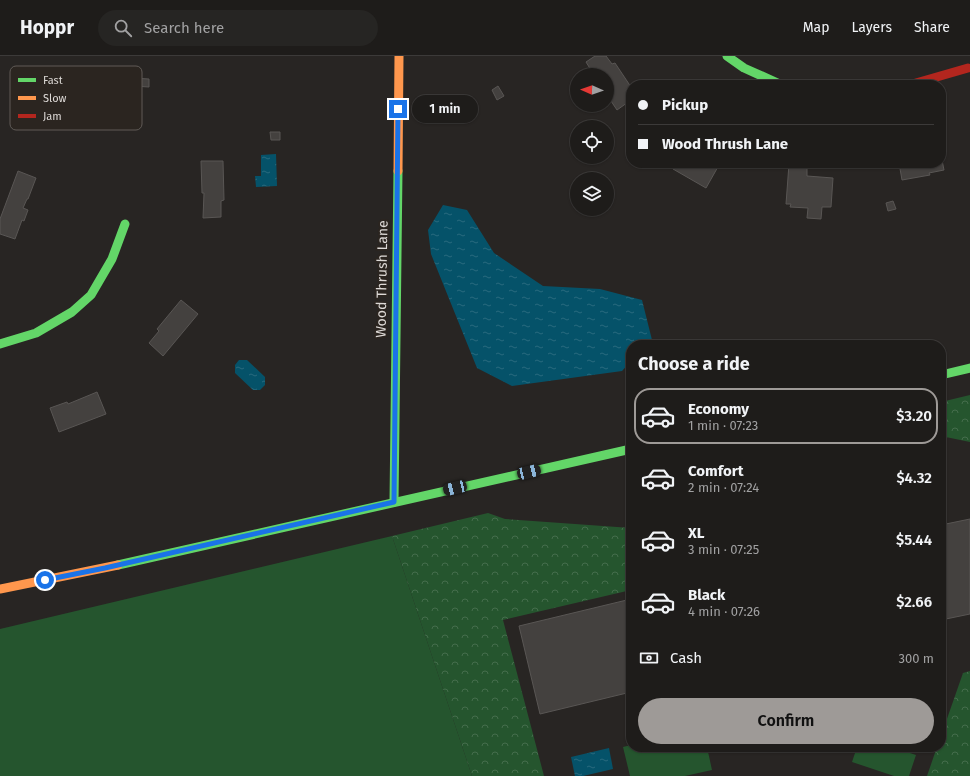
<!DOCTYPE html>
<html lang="en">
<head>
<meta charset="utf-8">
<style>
  :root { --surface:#1e1c1a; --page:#262523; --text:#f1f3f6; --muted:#a1a1a2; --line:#3c3a39; --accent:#9e9a97 }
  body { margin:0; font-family:"Fira Sans",sans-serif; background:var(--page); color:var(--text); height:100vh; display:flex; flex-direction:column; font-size:15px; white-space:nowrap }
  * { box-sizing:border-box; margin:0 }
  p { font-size:13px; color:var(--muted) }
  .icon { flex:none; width:22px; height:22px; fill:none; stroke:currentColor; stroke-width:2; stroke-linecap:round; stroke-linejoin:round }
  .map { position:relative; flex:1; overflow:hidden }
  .panel { position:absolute; left:626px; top:284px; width:320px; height:412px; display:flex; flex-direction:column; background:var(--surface); border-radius:16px; box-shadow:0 1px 3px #0004,0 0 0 1px var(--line) }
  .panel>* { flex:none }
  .top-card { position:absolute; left:626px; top:24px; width:320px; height:88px; border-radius:16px; box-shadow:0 1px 3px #0004,0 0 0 1px var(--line); display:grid; align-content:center; height:88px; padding:0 12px; background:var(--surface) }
  .needle { width:26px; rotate:272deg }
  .controls { position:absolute; left:570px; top:12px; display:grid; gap:8px }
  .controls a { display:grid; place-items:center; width:44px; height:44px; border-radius:50%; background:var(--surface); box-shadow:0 1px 3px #0004,0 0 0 1px var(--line); font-size:20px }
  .end { position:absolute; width:18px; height:18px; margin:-9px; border:5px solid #1a73e8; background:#fff; box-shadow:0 0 0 2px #fff }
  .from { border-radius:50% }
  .bubble { position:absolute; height:28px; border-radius:14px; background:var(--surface); box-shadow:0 1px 3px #0004,0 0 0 1px var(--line); font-size:13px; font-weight:600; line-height:28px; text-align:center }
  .car { position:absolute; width:12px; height:24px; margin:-12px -6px; border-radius:5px; box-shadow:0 0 3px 1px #0007; background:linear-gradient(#222 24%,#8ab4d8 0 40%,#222 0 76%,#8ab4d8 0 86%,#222 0) }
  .top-card b { display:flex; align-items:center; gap:14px; height:38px; font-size:15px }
  .top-card b+b { border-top:1px solid var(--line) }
  .top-card i { width:10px; height:10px; background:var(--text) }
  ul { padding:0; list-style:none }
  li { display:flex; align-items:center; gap:12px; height:56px; margin:0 8px 6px; padding:0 4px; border:2px solid transparent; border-radius:16px }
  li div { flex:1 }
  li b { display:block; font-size:15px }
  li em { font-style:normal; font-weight:600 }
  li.selected { border-color:var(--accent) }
  li>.icon { width:36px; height:36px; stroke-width:1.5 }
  h2 { padding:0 12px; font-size:18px; line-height:48px }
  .pay { display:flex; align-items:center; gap:10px; height:44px; padding:0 12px; font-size:15px }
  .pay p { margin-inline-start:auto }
  .primary-button { display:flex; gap:8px; margin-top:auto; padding:8px 12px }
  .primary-button a { flex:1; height:46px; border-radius:24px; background:var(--accent); color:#111; font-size:16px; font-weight:600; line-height:46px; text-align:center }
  header { display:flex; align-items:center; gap:24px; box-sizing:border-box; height:56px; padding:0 20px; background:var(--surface); border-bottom:1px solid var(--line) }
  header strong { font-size:19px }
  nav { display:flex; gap:22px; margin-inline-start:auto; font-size:14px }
  .search { width:280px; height:36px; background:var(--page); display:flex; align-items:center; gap:10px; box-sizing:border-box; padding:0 14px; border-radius:22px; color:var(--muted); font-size:15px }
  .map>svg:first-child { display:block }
</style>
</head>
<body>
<header>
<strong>Hoppr</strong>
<div class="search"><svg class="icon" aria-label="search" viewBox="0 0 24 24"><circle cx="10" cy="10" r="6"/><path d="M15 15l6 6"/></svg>Search here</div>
<nav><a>Map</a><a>Layers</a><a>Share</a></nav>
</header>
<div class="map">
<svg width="970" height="720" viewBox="0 0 970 720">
  <defs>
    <pattern id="forest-crowns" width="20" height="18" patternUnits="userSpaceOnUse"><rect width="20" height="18" fill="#25552e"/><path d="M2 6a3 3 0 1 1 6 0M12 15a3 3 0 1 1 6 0" fill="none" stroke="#446d4c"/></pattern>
    <pattern id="water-ripples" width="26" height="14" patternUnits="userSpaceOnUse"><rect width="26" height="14" fill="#055269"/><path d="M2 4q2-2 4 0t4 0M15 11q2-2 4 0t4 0" fill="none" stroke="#296a7e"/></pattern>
  </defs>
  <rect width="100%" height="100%" fill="#282523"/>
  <g fill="#25552e">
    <polygon points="392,480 472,720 0,720 0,573"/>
    <polygon points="631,689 631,691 707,691 712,714 685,720 630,720 623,691"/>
    <polygon points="857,691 892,691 916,699 909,720 894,720 852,706"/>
  </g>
  <g fill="url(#forest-crowns)">
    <polygon points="970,339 970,386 941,380 941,346"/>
    <polygon points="488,457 505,463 631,472 631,534 503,564 544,720 472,720 392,480"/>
    <polygon points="970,615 970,720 927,720 937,691 941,691 941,680 963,617"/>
  </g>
  <g fill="url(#water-ripples)">
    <polygon points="276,98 277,130 256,131 255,120 261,120 261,99"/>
    <polygon points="443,149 467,154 494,197 543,230 600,233 642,244 652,284 647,289 631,289 631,305 622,315 512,330 477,312 431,198 428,174"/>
    <polygon points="239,304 247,304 265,321 265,329 260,334 253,334 235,317 235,309"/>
    <polygon points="609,692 613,713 583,720 575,720 571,701"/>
  </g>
  <g fill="#44413f" stroke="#595654">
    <polygon points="595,0 606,0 612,8 615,7 631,31 626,34 631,41 631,44 617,54 607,39 607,19 594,19 586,6"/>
    <polygon points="133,22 149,23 149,31 133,30"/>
    <polygon points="498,30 504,40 497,44 492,34"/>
    <polygon points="270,76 280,76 280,84 271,84"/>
    <polygon points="941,99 944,114 929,117 930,119 902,124 899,107 941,107"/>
    <polygon points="201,105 223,105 224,144 221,145 221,161 203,162 204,137 202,137"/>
    <polygon points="677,107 716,107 719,109 706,132 673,113"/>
    <polygon points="789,108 807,109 807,120 833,122 831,151 822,151 821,163 807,162 808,152 790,151 791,148 786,148"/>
    <polygon points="18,115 36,122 28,143 27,143 23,152 28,154 24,165 22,164 15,183 0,178 0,163"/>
    <polygon points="893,145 896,153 888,155 886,147"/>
    <polygon points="181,244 198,258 163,300 149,287 159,275 157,273"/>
    <polygon points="97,336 106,358 59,376 50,352 67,346 68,348"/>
    <polygon points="970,463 970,558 941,564 941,469"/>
    <polygon points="631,543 631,636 540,658 519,570"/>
  </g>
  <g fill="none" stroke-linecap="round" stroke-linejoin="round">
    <g stroke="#63d668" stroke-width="9">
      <polyline points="727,0 744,12 782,29"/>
      <polyline points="0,288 36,277 72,256 91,239 112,203 125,168"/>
      <polyline points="941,319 970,312"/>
      <polyline points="394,446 398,115"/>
      <polyline points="118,509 631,393"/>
    </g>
    <g stroke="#ff974d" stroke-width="9">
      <polyline points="398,115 399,0"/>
      <polyline points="0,533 118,509"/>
    </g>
    <polyline stroke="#b3261e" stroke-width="9" points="909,29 968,12"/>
  </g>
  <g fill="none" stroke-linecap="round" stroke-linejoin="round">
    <polyline stroke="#1a73e8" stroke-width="5" points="45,524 105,512 394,446 398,53"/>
  </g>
  <g text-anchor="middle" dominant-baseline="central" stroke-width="4" stroke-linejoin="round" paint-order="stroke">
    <g font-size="14" fill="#ddd9d6" stroke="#2b2520">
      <text transform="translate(382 223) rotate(-89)">Wood Thrush Lane</text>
    </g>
  </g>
  <rect x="10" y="10" width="132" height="64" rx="6" fill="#2b2520" stroke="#605b57" stroke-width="1"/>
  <rect x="18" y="22" width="18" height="4" fill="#63d668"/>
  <rect x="18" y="40" width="18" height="4" fill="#ff974d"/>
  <rect x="18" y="58" width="18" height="4" fill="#b3261e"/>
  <g font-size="11" fill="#ddd9d6">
    <text x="43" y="28">Fast</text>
    <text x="43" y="46">Slow</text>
    <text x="43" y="64">Jam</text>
  </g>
</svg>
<div class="controls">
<a><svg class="needle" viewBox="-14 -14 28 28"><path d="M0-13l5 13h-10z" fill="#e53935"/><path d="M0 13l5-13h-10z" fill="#a1a1a2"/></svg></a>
<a><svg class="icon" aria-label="locate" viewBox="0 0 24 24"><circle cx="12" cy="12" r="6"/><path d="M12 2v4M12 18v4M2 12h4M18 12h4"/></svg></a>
<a><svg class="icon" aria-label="layers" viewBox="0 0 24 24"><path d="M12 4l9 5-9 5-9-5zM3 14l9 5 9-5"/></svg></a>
</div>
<i class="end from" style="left:45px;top:524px"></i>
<i class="end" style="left:398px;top:53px"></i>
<div class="bubble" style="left:412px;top:39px;width:66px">1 min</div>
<i class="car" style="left:529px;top:416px;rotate:77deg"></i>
<i class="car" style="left:455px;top:432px;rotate:257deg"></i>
<div class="top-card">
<b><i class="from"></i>Pickup</b>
<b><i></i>Wood Thrush Lane</b>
</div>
<section class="panel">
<h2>Choose a ride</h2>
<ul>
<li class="selected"><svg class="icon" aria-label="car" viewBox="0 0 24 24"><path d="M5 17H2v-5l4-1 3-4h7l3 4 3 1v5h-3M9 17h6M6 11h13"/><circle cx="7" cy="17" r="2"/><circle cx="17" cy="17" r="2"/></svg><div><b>Economy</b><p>1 min · 07:23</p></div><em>$3.20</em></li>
<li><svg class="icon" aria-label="car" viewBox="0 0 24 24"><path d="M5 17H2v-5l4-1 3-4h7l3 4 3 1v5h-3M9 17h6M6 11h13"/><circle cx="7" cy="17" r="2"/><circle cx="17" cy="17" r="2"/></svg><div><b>Comfort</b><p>2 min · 07:24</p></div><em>$4.32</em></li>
<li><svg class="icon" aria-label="car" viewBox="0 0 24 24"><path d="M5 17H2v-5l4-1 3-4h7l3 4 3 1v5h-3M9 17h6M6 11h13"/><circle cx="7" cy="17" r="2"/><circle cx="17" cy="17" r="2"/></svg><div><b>XL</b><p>3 min · 07:25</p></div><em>$5.44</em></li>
<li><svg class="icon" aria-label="car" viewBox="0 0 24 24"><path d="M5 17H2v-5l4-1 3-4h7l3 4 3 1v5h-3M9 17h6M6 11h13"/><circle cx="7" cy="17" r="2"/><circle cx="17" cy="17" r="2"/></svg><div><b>Black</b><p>4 min · 07:26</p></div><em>$2.66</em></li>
</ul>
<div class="pay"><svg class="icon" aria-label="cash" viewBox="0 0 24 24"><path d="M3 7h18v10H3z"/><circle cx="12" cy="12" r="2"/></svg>Cash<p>300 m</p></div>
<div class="primary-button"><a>Confirm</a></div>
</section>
</div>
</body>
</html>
